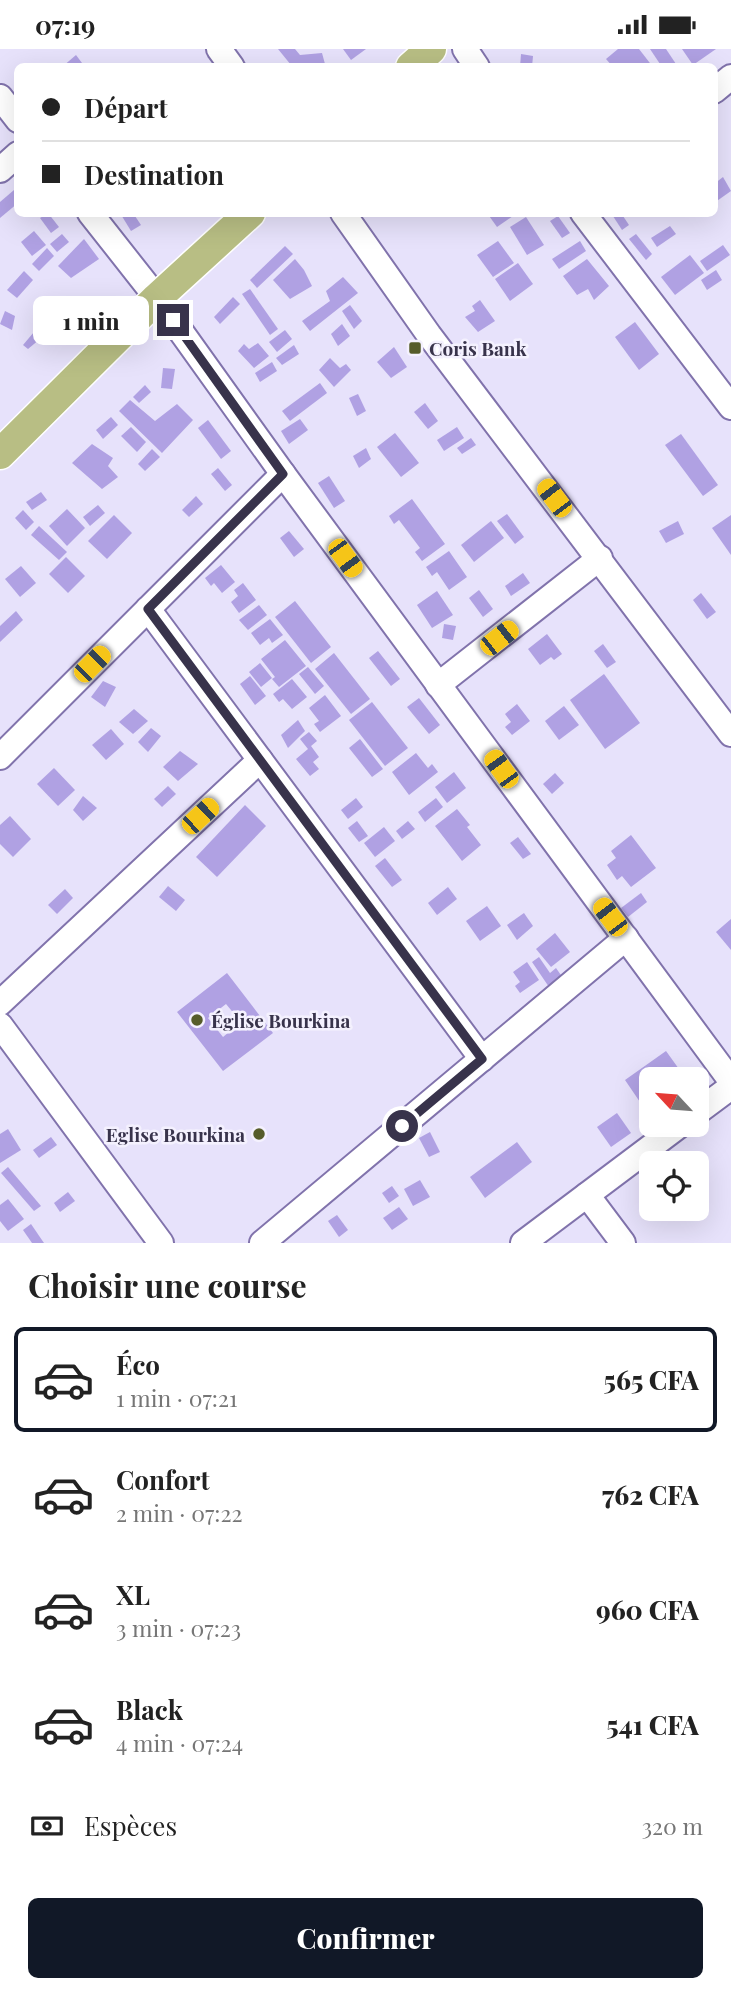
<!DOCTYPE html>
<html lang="fr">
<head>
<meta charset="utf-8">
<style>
  :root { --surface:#fff; --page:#f2f2f2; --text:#222; --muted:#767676; --line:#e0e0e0; --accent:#111827 }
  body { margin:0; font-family:"Playfair Display",serif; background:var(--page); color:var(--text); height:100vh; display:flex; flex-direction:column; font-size:26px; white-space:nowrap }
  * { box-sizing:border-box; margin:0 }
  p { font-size:23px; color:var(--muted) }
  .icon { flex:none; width:38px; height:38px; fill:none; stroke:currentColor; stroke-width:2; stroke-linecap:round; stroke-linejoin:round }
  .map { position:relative; height:1194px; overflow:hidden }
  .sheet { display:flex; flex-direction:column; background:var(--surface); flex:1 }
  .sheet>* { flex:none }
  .hud { position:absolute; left:14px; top:14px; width:704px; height:154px; border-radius:10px; box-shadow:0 7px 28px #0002; display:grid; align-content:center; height:154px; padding:0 28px; background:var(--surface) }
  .needle { width:46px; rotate:296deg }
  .controls { position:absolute; left:639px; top:1018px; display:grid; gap:14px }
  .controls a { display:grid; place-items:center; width:70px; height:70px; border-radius:10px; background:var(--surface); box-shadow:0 7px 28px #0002; font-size:35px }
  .end { position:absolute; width:32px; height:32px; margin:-16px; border:9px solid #38334b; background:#fff; box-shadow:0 0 0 4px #fff }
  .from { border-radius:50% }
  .bubble { position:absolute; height:49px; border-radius:10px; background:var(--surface); box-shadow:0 7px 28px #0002; font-size:23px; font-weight:800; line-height:49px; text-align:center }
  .car { position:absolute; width:21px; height:42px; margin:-21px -10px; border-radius:9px; box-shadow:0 0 5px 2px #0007; background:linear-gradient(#f5c518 24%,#345 0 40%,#f5c518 0 76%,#345 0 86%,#f5c518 0) }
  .hud b { display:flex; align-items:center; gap:24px; height:66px; font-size:26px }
  .hud b+b { border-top:2px solid var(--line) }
  .hud i { width:18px; height:18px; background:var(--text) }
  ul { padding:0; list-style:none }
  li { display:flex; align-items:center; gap:21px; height:105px; margin:0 14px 10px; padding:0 14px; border:4px solid transparent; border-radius:10px }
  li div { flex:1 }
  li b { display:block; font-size:26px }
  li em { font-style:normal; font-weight:800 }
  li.on { border-color:var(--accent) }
  li>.icon { width:63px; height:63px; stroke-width:1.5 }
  h2 { padding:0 28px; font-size:32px; line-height:84px }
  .pay { display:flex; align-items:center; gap:18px; height:77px; padding:0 28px; font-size:26px }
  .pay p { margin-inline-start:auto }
  .action { display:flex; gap:14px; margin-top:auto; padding:14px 28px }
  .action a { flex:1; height:80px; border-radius:10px; background:var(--accent); color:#fff; font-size:28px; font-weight:800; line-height:80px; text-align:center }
  .status { display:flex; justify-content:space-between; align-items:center; height:49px; padding:0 35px; background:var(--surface); direction:ltr }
  .status svg { height:19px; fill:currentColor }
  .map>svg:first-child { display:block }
</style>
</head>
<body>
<div class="status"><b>07:19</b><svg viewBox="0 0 49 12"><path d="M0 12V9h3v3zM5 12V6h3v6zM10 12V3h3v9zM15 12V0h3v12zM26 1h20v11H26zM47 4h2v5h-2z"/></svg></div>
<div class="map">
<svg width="731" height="1194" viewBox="0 0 731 1194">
  <rect width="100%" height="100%" fill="#e7e2fb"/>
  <g fill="#b0a1e3" fill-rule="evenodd">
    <polygon points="278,0 295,0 300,6 322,4 325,15 291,16"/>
    <polygon points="343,0 366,0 351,11"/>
    <polygon points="618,0 639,0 653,18 613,18 606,10"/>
    <polygon points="650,0 666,0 676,15 673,18 662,18"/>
    <polygon points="682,0 716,0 693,16"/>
    <polygon points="521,5 533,7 532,18 520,18"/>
    <polygon points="76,6 85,18 62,18"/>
    <polygon points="723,128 731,142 714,154 714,135"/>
    <polygon points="14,141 18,145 18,154 0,169 0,153"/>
    <polygon points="48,164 59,178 51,184 40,169"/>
    <polygon points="120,164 133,164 141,176 131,182"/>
    <polygon points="487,164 511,164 513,167 497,178"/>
    <polygon points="611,164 621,164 629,176 622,181"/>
    <polygon points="558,167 570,184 562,189 550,172"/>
    <polygon points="526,168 544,196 527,206 510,178"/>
    <polygon points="670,177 676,185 657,198 651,189"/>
    <polygon points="34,182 46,196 32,207 21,193"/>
    <polygon points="62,185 69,193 57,203 50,195"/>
    <polygon points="636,185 652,205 646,211 629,190"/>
    <polygon points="84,190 99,210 71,229 58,217"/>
    <polygon points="498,192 514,214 493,228 477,206"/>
    <polygon points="580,192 586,202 559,220 552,210"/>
    <polygon points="723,196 730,206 707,222 700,212"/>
    <polygon points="285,197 293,205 257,239 250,231"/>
    <polygon points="47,199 54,207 39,222 32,215"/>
    <polygon points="690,206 704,224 675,246 661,228"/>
    <polygon points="295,210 304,221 312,237 290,250 273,231"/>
    <polygon points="587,210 609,237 594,251 588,240 577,246 563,227"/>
    <polygon points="518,214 533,235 510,252 495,230"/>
    <polygon points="716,221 722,231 707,241 701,231"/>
    <polygon points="24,222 33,231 17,249 7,241"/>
    <polygon points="343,228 358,244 310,282 302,272 330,252 326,242"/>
    <polygon points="250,240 278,280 270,286 242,245"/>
    <polygon points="233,248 240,255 220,275 214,268"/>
    <polygon points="67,250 76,260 57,278 48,268"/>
    <polygon points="480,251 495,272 478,283 465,268 475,262 472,257"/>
    <polygon points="350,256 362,272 354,280 342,262"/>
    <polygon points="5,262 15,267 12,281 0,275"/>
    <polygon points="635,273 659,305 639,321 615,288"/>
    <polygon points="342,275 350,287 338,297 331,285"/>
    <polygon points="285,281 292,290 277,303 269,293"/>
    <polygon points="34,283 40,290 28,300 23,296"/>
    <polygon points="258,294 269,307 254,319 238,302 244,295 249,300"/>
    <polygon points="294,296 299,305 282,316 276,309"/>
    <polygon points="394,298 407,318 391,329 377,313"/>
    <polygon points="330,309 340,319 346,315 351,321 334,338 319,321"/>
    <polygon points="272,313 277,322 260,333 255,324"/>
    <polygon points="163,319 175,320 172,340 161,339"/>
    <polygon points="320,334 327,344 290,372 282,362"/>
    <polygon points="145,336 151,343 139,354 133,348"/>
    <polygon points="358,345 366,362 357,367 349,349"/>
    <polygon points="130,351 155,372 177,355 193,371 162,404 119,362"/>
    <polygon points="425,354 438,372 428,380 414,363"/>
    <polygon points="111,368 118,376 103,390 96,381"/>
    <polygon points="300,370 308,381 289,395 281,382"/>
    <polygon points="208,371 231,402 221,410 198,379"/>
    <polygon points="131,378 146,393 137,403 121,387"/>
    <polygon points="457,378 464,389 444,402 437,391"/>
    <polygon points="395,384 419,414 401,428 377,398"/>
    <polygon points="681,385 718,436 703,447 665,396"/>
    <polygon points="471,389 476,396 462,405 457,399"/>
    <polygon points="92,395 113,409 108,417 118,428 102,440 72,414"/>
    <polygon points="366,399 371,410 359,419 353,407"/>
    <polygon points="152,400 160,408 145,422 138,415"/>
    <polygon points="218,419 232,436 225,442 211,425"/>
    <polygon points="329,427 345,452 334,459 318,434"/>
    <polygon points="41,443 47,451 32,461 26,453"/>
    <polygon points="196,447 203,455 189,468 182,461"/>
    <polygon points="412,450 445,495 422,512 415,503 420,499 399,471 394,475 389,467"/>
    <polygon points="98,456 105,464 90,477 83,468"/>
    <polygon points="67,460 85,479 67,497 49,477"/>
    <polygon points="23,461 34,473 26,481 15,469"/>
    <polygon points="507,465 524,488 515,495 497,472"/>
    <polygon points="114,466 132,484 107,510 88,492"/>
    <polygon points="731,466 731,506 712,479"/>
    <polygon points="491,472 504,489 474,513 461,496"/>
    <polygon points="678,472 684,485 666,494 659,482"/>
    <polygon points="39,477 67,503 59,511 31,486"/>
    <polygon points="289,482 304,500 294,508 280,489"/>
    <polygon points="449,502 467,528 449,541 437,523 432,527 426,518"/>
    <polygon points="66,508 85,527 68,544 49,525"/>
    <polygon points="221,516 235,533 222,544 214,534 211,537 205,529"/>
    <polygon points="21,517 36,534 20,548 5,530"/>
    <polygon points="523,524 530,534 511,547 505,537"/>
    <polygon points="243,534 256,551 239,564 231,553 238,547 234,541"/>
    <polygon points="479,541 493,560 483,568 469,549"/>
    <polygon points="437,542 453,566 432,579 417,556"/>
    <polygon points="701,544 716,563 707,570 693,551"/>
    <polygon points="295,552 331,598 311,614 275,568"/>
    <polygon points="259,556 267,566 248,581 239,571"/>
    <polygon points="16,562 23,571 0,593 0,577"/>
    <polygon points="270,570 283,586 272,594 269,589 260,596 251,584"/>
    <polygon points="444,575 456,577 453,591 442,589"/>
    <polygon points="547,585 562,605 554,611 551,608 540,616 528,600"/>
    <polygon points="285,591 306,617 279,638 272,630 275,628 261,610"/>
    <polygon points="603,595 616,613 607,619 594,602"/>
    <polygon points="378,602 400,630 391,637 369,609"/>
    <polygon points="334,604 370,650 351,665 315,620"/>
    <polygon points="260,614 272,629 261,638 249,623"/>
    <polygon points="308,618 324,637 315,645 299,625"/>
    <polygon points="604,625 640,674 605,700 570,651"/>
    <polygon points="250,627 266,647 255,656 240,635"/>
    <polygon points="292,630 307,648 292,660 283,650 279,653 273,645"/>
    <polygon points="103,632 116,638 105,658 91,648"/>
    <polygon points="325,646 341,667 320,683 314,675 319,672 309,659"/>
    <polygon points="419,649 440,676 429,685 407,658"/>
    <polygon points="372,653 408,699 385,717 349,671"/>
    <polygon points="517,655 530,672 512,686 505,678 511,673 505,665"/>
    <polygon points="564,657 579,676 559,691 545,672"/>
    <polygon points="134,660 148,672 133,685 119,673"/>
    <polygon points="298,671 305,682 288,699 281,686"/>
    <polygon points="151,679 161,687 148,703 138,693"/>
    <polygon points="111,680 124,695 106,711 92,696"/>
    <polygon points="309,683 317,692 311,697 319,708 313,713 319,720 310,727 296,710 308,700 300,690"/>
    <polygon points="360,690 383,720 372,728 349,699"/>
    <polygon points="180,702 198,715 178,732 163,718"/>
    <polygon points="416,704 428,719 432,715 438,723 409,746 392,723"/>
    <polygon points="54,719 75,741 58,757 37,735"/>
    <polygon points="454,723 466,739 447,754 435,738"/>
    <polygon points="555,724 564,734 552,745 543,735"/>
    <polygon points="168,737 176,745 162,758 154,750"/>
    <polygon points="83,747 97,759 83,772 73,761"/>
    <polygon points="356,749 363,758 348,770 341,761"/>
    <polygon points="436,749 443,758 425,773 418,763"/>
    <polygon points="245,756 266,777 217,828 196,808"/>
    <polygon points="457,760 470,776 467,778 481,796 462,812 435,777"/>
    <polygon points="10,767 31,790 13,808 0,795 0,776"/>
    <polygon points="357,772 368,787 359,793 348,779"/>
    <polygon points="408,772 415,780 402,790 396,782"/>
    <polygon points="384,778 395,792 375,808 364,794"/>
    <polygon points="631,786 656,819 631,838 622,827 617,831 607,816 616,809 611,802"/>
    <polygon points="518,788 531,805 523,810 510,794"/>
    <polygon points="385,809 402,831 392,838 375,817"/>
    <polygon points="168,837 185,851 176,862 159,848"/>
    <polygon points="448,838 457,850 437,866 428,854"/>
    <polygon points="65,840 73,849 57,865 48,856"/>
    <polygon points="641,844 647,853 628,868 621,859"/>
    <polygon points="487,857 501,877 480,892 466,872"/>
    <polygon points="524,864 533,877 517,891 507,876"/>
    <polygon points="731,870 731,901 716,883"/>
    <polygon points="555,884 570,903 551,918 536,900"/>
    <polygon points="539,908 550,924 556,919 563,929 549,938 532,913"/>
    <polygon points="527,913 539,931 520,944 515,937 520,933 513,923"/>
    <path d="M 227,924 L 273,984 L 223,1022 L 177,963 ZM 226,955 L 241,973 L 223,988 L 208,969 Z"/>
    <polygon points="666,1002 684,1027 678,1031 651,1031 651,1050 642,1056 625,1031"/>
    <polygon points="617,1064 631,1084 611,1098 597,1078"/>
    <polygon points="8,1080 21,1101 0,1114 0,1085"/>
    <polygon points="430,1083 440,1103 429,1108 419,1089"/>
    <polygon points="51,1088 57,1096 39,1109 33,1101"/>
    <polygon points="517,1093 532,1113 485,1149 470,1128"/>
    <polygon points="8,1118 41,1157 34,1162 1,1124"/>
    <polygon points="420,1131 430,1148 413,1157 404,1140"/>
    <polygon points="392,1137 399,1147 389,1154 382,1144"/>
    <polygon points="68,1143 75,1152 60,1163 54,1154"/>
    <polygon points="8,1150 24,1170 8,1182 0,1172 0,1156"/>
    <polygon points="399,1158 408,1170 392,1181 383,1169"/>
    <polygon points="337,1166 348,1181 339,1188 328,1172"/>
    <polygon points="31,1175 44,1194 32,1194 23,1181"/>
  </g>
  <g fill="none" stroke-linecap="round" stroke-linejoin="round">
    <defs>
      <g id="minor">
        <polyline points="219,0 232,18"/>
        <polyline points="465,0 477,18"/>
        <polyline points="714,42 731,28"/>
        <polyline points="0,48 18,71"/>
        <polyline points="0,121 18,105"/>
        <polyline points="90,164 157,249 283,425 731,1032"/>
        <polyline points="343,164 429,286 731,685"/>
        <polyline points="583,164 731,358"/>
        <polyline points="148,560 482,1010"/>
        <polyline points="438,636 600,509"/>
        <polyline points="0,708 283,425"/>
        <polyline points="0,954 260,711"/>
        <polyline points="0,976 161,1194"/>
        <polyline points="696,1064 731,1038"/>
        <polyline points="587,1146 623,1194"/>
        <polyline points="262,1194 626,889"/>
        <polyline points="523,1194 680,1076"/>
      </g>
      <g id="major">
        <polyline points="411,18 431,0"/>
        <polyline points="0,405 157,249 250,164"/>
      </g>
    </defs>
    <use href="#minor" stroke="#8173ac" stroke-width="28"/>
    <use href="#major" stroke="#fff" stroke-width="33"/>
    <use href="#minor" stroke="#fff" stroke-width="24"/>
    <use href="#major" stroke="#b8be84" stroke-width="30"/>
  </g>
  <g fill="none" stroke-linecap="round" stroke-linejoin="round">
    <polyline stroke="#38334b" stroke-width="9" points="173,271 283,425 148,560 482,1010 402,1077"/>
  </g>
  <g fill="#565c2a" stroke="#f4f1fe" stroke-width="2.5">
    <rect x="408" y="292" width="14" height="14" rx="3.5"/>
    <circle cx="197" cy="971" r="7"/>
    <circle cx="259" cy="1085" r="7"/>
  </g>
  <g text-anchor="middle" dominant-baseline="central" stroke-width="5" stroke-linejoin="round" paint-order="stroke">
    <g font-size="19" font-weight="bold" fill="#38334b" stroke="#f4f1fe" text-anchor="start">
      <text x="429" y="299">Coris Bank</text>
      <text x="211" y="971">Église Bourkina</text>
      <text x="245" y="1085" text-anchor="end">Eglise Bourkina</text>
    </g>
  </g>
</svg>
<div class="controls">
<a><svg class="needle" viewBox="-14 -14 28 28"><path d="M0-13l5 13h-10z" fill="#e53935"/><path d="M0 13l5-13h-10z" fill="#767676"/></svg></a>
<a><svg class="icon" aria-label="locate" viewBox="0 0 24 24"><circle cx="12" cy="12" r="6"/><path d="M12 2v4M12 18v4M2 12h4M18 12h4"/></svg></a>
</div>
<i class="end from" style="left:402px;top:1077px"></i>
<i class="end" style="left:173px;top:271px"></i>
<div class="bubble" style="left:33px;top:247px;width:116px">1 min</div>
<i class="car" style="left:554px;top:449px;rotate:323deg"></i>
<i class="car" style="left:345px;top:509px;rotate:144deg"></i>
<i class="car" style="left:499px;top:589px;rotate:52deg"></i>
<i class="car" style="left:92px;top:615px;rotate:45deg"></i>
<i class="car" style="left:501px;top:720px;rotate:324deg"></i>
<i class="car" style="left:200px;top:767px;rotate:47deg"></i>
<i class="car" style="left:610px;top:868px;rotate:323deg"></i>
<div class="hud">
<b><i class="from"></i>Départ</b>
<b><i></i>Destination</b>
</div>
</div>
<section class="sheet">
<h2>Choisir une course</h2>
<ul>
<li class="on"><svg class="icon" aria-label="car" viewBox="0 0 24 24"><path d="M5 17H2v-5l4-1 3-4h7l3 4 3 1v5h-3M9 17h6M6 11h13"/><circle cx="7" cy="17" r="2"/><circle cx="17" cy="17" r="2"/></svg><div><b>Éco</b><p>1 min · 07:21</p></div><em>565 CFA</em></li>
<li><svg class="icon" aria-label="car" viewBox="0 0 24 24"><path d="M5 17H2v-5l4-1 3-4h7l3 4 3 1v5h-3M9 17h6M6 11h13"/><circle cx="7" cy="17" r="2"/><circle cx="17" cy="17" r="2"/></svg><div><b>Confort</b><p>2 min · 07:22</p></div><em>762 CFA</em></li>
<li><svg class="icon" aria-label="car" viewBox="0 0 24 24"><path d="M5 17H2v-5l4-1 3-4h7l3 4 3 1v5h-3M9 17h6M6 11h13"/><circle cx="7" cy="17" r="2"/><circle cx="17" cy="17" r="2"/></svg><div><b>XL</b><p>3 min · 07:23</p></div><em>960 CFA</em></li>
<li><svg class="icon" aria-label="car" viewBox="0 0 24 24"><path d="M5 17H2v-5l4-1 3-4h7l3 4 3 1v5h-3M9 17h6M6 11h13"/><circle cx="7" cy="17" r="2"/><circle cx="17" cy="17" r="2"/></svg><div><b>Black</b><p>4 min · 07:24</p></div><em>541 CFA</em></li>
</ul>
<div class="pay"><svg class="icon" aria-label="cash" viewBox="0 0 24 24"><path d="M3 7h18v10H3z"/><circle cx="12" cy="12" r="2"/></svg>Espèces<p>320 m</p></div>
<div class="action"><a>Confirmer</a></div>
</section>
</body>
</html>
